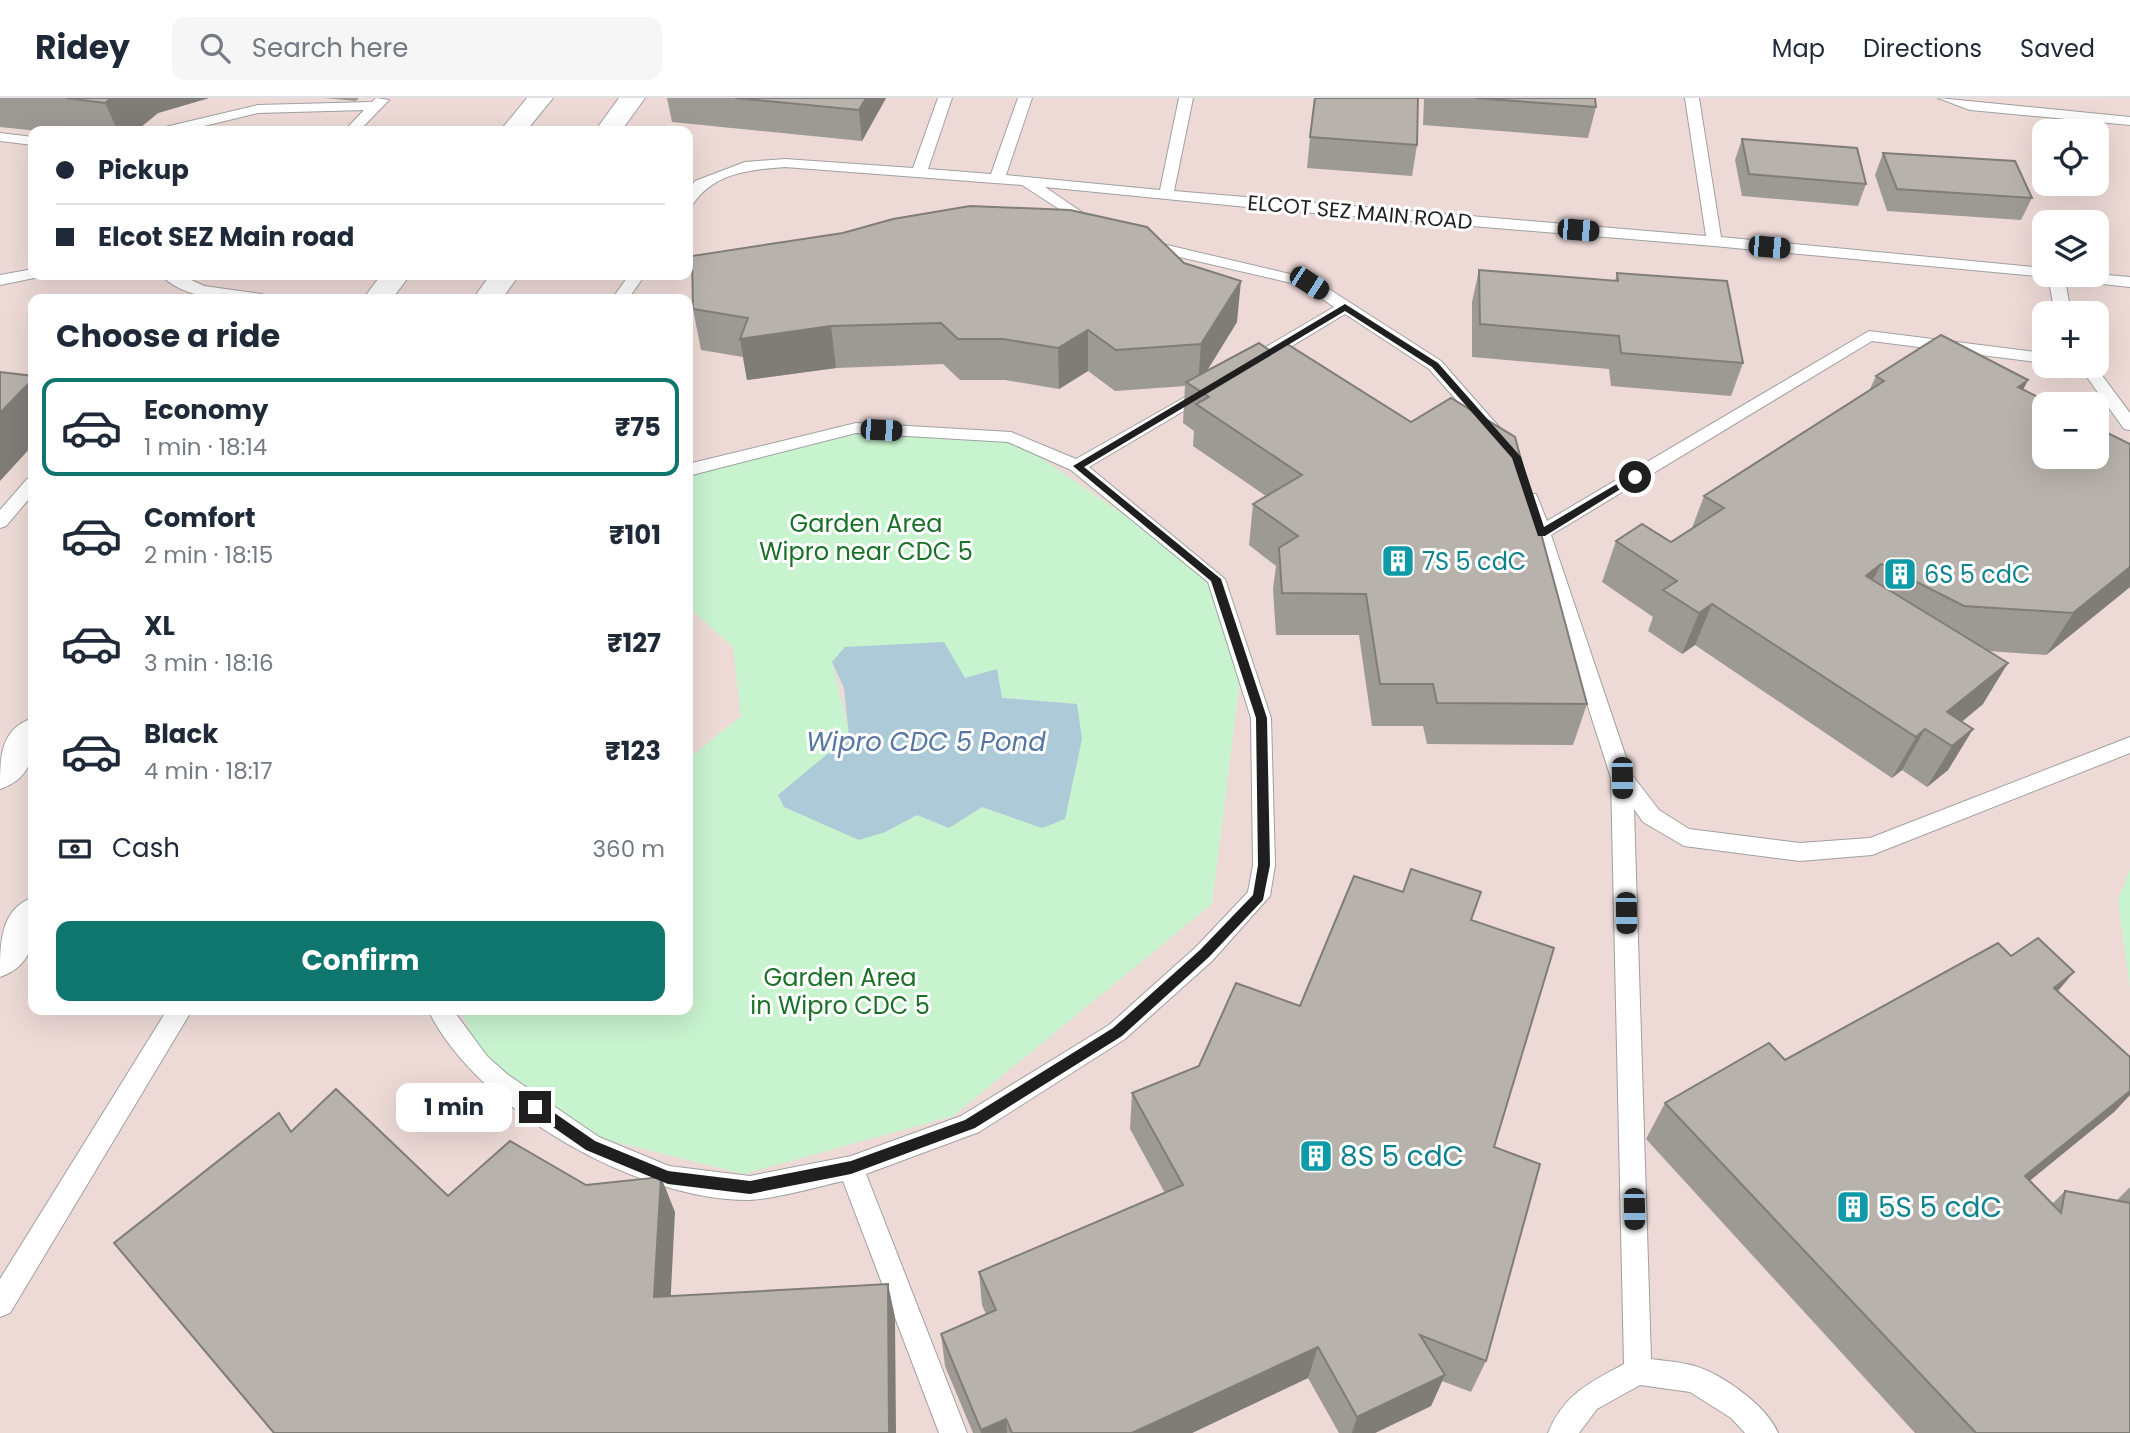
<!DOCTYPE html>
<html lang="en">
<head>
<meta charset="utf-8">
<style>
  :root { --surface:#fff; --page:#f6f6f7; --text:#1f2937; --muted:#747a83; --line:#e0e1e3; --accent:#0f766e }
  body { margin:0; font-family:Poppins,sans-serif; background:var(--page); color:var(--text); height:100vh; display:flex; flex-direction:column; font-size:26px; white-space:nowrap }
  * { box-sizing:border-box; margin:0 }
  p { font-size:23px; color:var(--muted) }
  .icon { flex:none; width:38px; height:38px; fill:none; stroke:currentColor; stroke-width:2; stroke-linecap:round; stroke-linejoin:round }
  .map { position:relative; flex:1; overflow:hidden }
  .details { position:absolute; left:28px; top:196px; width:665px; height:721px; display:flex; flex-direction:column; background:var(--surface); border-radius:14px; box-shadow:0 7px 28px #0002 }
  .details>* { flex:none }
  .hud { position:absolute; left:28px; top:28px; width:665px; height:154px; border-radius:14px; box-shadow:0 7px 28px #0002; display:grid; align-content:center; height:154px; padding:0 28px; background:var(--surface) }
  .controls { position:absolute; left:2032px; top:21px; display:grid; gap:14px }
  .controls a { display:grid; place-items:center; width:77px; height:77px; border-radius:14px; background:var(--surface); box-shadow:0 7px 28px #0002; font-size:35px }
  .end { position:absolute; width:32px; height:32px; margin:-16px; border:9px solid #1f1f1f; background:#fff; box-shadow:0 0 0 4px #fff }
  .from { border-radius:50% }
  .bubble { position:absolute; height:49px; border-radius:14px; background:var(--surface); box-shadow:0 7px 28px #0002; font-size:23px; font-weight:700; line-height:49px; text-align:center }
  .car { position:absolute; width:21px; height:42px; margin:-21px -10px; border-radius:9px; box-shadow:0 0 5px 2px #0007; background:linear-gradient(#222 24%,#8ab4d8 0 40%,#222 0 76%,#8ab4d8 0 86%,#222 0) }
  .hud b { display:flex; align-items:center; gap:24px; height:66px; font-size:26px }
  .hud b+b { border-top:2px solid var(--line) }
  .hud i { width:18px; height:18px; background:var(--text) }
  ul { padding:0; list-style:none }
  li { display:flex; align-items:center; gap:21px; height:98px; margin:0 14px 10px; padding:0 14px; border:4px solid transparent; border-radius:14px }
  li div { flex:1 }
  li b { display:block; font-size:26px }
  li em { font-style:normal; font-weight:700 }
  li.selected { border-color:var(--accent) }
  li>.icon { width:63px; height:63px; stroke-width:1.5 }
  h2 { padding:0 28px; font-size:32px; line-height:84px }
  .pay { display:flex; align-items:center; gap:18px; height:77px; padding:0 28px; font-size:26px }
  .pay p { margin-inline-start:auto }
  .action { display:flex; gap:14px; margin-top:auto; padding:14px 28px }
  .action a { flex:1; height:80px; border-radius:14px; background:var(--accent); color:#fff; font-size:28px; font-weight:700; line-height:80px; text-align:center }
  header { display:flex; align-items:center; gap:42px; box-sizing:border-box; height:98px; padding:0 35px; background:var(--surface); border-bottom:2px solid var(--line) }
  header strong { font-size:33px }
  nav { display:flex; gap:38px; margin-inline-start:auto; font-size:24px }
  .search { width:490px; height:63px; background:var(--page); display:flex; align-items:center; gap:18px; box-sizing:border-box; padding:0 24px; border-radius:14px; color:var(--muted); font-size:26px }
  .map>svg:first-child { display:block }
</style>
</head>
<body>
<header>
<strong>Ridey</strong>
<div class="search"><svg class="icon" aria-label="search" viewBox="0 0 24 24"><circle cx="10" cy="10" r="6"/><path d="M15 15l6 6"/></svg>Search here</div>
<nav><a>Map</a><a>Directions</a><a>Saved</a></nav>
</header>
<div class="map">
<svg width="2130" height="1335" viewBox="0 0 2130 1335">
  <rect width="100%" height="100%" fill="#eeece6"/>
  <path fill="#eddad7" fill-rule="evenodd" d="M 0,0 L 2130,0 L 2130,1335 L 0,1335 ZM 33,33 L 688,33 L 688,177 L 33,177 ZM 2044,33 L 2096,33 L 2096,86 L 2044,86 ZM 2044,124 L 2096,124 L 2096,177 L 2044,177 ZM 33,201 L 688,201 L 688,912 L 33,912 ZM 2044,215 L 2096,215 L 2096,268 L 2044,268 ZM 2044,306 L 2096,306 L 2096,359 L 2044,359 Z"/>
  <g fill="#c8f3cf" fill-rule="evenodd">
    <path d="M 856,330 L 1011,339 L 1209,476 L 1240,582 L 1212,806 L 953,1018 L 744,1076 L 596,1039 L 484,964 L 460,912 L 688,912 L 688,661 L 741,618 L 733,549 L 688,509 L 688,372 ZM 845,549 L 965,580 L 1002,600 L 1077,606 L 1042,730 L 982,709 L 949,730 L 917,717 L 778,697 L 850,638 L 832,564 Z"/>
    <polygon points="2130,771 2130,891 2118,802"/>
  </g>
  <polygon fill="#accad7" points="944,544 965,580 997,571 1002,600 1077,606 1082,641 1065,721 1042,730 982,709 949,730 917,717 885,734 859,742 784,709 778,697 849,638 844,590 832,564 845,549"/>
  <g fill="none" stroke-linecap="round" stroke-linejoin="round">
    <defs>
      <g id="service">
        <polygon points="376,0 389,2 359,33 344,33 364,12 258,15 183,33 159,33 161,30 258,7 372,4"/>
        <path d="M 938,0 L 952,0 L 928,71 L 991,76 L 1018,0 L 1032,0 L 1006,77 L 1160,92 L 1179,0 L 1193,0 L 1174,93 L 1706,138 L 1685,0 L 1699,0 L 1721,139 L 2044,170 L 2044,177 L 2096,176 L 2130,179 L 2130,189 L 2065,182 L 2071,215 L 2055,215 L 2048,179 L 1714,148 L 1278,112 L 1045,89 L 1095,123 L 1098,126 L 1090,131 L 1022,87 L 785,69 C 749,72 715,74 693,106 L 688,107 L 688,93 L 695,83 L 745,64 L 785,61 L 913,70 Z"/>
        <polygon points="1938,0 2130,19 2130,27 1970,12"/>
        <polygon points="0,35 33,39 33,47 0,43"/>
        <polygon points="1146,142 1315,182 1441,263 1507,338 1498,343 1492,342 1429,271 1345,216 1254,271 1242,271 1240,267 1242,263 1334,209 1304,188 1141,150 1138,147"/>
        <polygon points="33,171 33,177 40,177 39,179 0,187 0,177"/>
        <path d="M 161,177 L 181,177 L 204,188 L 262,196 L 270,201 C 237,202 186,204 161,177 Z"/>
        <polygon points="629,177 645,177 628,201 612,201"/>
        <path d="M 1869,233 L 2044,255 L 2044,265 L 1872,243 L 1551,437 L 1632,677 L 1659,712 L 1689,731 L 1800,745 L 1870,740 L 2130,639 L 2130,655 L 1872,757 L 1800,763 L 1684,748 L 1643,724 L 1634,711 L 1651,1261 C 1665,1263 1681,1264 1695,1268 C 1722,1276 1767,1308 1778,1335 L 1745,1335 L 1731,1320 L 1690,1294 L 1640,1287 L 1597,1311 L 1579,1335 L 1548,1335 C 1564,1296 1589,1285 1624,1266 L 1611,680 L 1521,400 L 1524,396 L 1536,396 L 1547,423 Z"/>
        <polygon points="2079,268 2095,268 2130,315 2130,332 2124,331"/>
        <path d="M 1208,286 L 1214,287 L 1216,291 L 1214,295 L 1089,369 L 1225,481 L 1271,620 L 1275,767 L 1270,798 L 1212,863 L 1125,941 L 979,1034 L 866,1076 L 967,1335 L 939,1335 L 843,1083 C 816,1089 776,1101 749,1102 C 639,1103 477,1012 428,912 L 453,912 L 487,958 L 507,976 L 599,1039 L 669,1068 L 750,1078 L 851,1058 L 961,1018 L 1109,927 L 1196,849 L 1248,794 L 1253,767 L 1251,620 L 1208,484 L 1071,372 L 1008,344 L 856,335 L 688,378 L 688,366 L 856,325 L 1011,334 L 1076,361 Z"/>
        <polygon points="33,379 33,396 6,428 0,430 0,412 27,381"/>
        <polygon points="167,912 192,912 10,1215 0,1219 0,1181"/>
      </g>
      <g id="tertiary">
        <polygon points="527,0 553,0 526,33 500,33"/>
        <polygon points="619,0 645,0 621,33 595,33"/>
        <polygon points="381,177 410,177 392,201 363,201"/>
        <polygon points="490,177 519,177 502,201 473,201"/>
        <path d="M 33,620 C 34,651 36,679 0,691 C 0,659 0,631 33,620 Z"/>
        <path d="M 33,799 C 35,833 38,866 0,879 C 0,844 0,812 33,799 Z"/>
      </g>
    </defs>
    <use href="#service" stroke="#a0a0a0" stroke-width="2"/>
    <use href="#tertiary" stroke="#a0a0a0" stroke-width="2"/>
    <use href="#service" fill="#fff" fill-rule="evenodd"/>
    <use href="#tertiary" fill="#fff" fill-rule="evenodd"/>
  </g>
  <g fill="#9d9994">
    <polygon points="0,0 209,0 158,15 136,33 38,33 0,29"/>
    <polygon points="325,0 359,0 356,3"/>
    <polygon points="667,0 886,0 862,43 672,24"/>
    <polygon points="1314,0 1595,0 1596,9 1588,40 1423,27 1424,1 1418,1 1417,47 1412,78 1307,70"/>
    <polygon points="1742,41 1866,86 1858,108 1742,98 1735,62"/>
    <polygon points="1883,55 2032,100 2021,122 1887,113 1875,77"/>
    <polygon points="1479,172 1615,183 1617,175 1743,265 1731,298 1611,288 1609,271 1472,259 1472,204"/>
    <polygon points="693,211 1237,224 1207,273 1587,606 1573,647 1427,646 1423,628 1372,628 1359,537 1276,537 1273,491 1276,468 1249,447 1253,406 1266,398 1193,348 1194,333 1183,325 1185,288 1115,293 1088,273 1059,291 1005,282 960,282 943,266 836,270 747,282 743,259 701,252"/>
    <polygon points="1876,278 2028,282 2023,291 2130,489 2046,557 1988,553 1983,606 1962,624 1973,631 1948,672 1927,689 1902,672 1892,680 1695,547 1682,556 1648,533 1653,519 1602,484 1616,443 1671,444 1692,430 1704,398 1869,293"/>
    <polygon points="1472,823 1494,1049 1486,1263 1471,1294 1442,1283 1431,1308 1375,1335 1339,1335 1308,1280 1192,1335 973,1335 945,1268 941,1236 986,1216 982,1207 979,1174 1165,1095 1130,1031 1132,995 1199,968 1300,908"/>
    <polygon points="2011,858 2058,893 2130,959 2130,997 2114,1014 2030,1082 2053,1105 2065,1093 2116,1103 2130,1089 2130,1335 1915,1335 1646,1041 1665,1005 1785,962"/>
  </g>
  <g fill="#807d78">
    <polygon points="111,0 209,0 158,15 136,33 118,33 105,5"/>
    <polygon points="866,0 886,0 862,43 859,12"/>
    <polygon points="1241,183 1237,224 1198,287 1201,246"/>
    <polygon points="831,228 836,270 747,282 740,241"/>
    <polygon points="1088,232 1088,273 1059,291 1058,250"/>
    <polygon points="33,281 33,347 0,383 0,315"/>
    <polygon points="2028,282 2007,323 2018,289"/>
    <polygon points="1881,466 1860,507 1866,478"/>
    <polygon points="2130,469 2130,489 2046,557 2073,515"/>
    <polygon points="1712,506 1695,547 1682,556 1699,515"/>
    <polygon points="2008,565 1983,606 1940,641 1947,614"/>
    <polygon points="1925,631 1902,672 1892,680 1916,639"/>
    <polygon points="1973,631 1948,672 1927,689 1952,648"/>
    <polygon points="2074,874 2042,912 2054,890"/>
    <polygon points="2130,993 2130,997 2114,1014 1993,1113 2025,1078"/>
    <polygon points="661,1079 675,1114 669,1232 654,1199"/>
    <polygon points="888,1186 895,1219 896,1335 889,1335"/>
    <polygon points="1318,1249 1308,1280 1192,1335 1132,1335"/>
    <polygon points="1445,1277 1431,1308 1375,1335 1352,1335 1357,1319"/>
    <polygon points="1006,1321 1007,1335 981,1335 981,1332"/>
  </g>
  <g fill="#b7b2ac" stroke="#807d78" stroke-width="2">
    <polygon points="66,0 111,0 105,5"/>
    <polygon points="735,0 866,0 859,12"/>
    <polygon points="1315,0 1418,0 1417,47 1310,39"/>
    <polygon points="1475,0 1595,0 1596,9"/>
    <polygon points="1742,41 1857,50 1866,86 1749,76"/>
    <polygon points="1883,55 2015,63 2032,100 1897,91"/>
    <polygon points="970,108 1070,112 1147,129 1184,165 1241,183 1201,246 1116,252 1088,232 1058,250 1003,241 958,241 941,225 831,228 740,241 748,220 693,211 692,158 843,135 893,121"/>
    <polygon points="1479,172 1618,183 1617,175 1727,183 1743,265 1621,255 1619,238 1480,226"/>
    <polygon points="1941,237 2028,282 2018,289 2052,306 2044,306 2044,359 2096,359 2096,329 2130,346 2130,469 2073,515 1964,508 1881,466 1866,478 2008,565 1947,614 1973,631 1952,648 1925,631 1916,639 1712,506 1699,515 1663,492 1677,483 1616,443 1642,426 1671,444 1724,410 1704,398 1884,283 1876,278"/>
    <polygon points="1259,245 1272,254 1287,246 1411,324 1451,300 1515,339 1587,606 1437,605 1433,586 1380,586 1366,496 1282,495 1279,450 1298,438 1253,406 1302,377 1196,306 1209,299 1186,284"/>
    <polygon points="0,274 33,278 33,281 0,315"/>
    <polygon points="1411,771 1481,794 1471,822 1554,850 1494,1049 1540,1066 1486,1263 1420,1237 1445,1277 1357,1319 1318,1249 1132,1335 1012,1335 1006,1321 981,1332 941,1236 996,1212 979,1174 1183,1087 1132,995 1199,968 1236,885 1300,908 1354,778 1403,794"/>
    <polygon points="2038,840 2074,874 2054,890 2130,959 2130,993 2025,1078 2061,1115 2065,1093 2130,1105 2130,1335 1976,1335 1665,1005 1769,945 1785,962 1998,845 2011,858"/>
    <polygon points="336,991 448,1098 510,1043 586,1087 661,1079 654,1199 888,1186 889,1335 274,1335 114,1145 279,1015 291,1034"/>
  </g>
  <polygon fill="#1f1f1f" points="1345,206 1438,265 1521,359 1544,429 1632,377 1640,379 1545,438 1538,438 1512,360 1432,269 1345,213 1084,369 1221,481 1267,620 1270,767 1263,802 1209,859 1122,938 975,1030 851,1076 750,1096 668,1086 586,1052 530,1013 530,1005 540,1005 595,1043 668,1073 750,1083 851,1063 965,1022 1113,930 1200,852 1253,797 1258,767 1256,620 1211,483 1073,368"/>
  <defs>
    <symbol id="building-square" viewBox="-11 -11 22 22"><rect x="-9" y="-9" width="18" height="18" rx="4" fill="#0f9aa8" stroke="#fff"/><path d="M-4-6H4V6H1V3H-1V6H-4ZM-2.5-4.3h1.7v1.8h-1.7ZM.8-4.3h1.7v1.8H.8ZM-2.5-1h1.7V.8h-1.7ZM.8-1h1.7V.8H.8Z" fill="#fff"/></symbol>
  </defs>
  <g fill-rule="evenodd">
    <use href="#building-square" x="1379" y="444" width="38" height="38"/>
    <use href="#building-square" x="1881" y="457" width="38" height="38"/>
    <use href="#building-square" x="1297" y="1039" width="38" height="38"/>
    <use href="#building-square" x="1834" y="1090" width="38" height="38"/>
  </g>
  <g text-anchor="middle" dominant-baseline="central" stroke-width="6" stroke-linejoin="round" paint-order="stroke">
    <g font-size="21" fill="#1f1f1f" stroke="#fff">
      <text transform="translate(1360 114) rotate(5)">ELCOT SEZ MAIN ROAD</text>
    </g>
    <g font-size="24" fill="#197127" stroke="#fff">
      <text x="866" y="425">Garden Area<tspan x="866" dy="28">Wipro near CDC 5</tspan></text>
      <text x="840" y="879">Garden Area<tspan x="840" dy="28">in Wipro CDC 5</tspan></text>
    </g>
    <g font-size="24" fill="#0d838f" stroke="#fff" text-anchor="start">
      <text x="1422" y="463">7S 5 cdC</text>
      <text x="1924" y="476">6S 5 cdC</text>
    </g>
    <g font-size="26" font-style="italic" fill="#5677a3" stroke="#fff">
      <text x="926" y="644">Wipro CDC 5 Pond</text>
    </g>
    <g font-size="28" fill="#0d838f" stroke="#fff" text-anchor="start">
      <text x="1340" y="1058">8S 5 cdC</text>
      <text x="1878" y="1109">5S 5 cdC</text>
    </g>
  </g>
</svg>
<div class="controls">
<a><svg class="icon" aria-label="locate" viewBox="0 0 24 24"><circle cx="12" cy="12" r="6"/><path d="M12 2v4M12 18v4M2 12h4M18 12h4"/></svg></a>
<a><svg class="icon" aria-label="layers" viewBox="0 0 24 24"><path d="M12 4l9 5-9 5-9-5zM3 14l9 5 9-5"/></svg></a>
<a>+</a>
<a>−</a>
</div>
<i class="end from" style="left:1635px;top:379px"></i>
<i class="end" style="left:535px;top:1009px"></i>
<div class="bubble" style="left:396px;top:985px;width:116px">1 min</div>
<i class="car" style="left:1578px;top:132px;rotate:95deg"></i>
<i class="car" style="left:1769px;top:149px;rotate:95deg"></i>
<i class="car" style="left:1309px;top:185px;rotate:123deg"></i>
<i class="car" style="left:881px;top:332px;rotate:93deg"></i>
<i class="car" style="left:1622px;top:680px;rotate:179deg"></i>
<i class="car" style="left:1626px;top:815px;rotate:179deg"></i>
<i class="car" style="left:1634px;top:1111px;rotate:179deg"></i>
<div class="hud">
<b><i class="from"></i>Pickup</b>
<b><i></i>Elcot SEZ Main road</b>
</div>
<section class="details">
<h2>Choose a ride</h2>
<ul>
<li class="selected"><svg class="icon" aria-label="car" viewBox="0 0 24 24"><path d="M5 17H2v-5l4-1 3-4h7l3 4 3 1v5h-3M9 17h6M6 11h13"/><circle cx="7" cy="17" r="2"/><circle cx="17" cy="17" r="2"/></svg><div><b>Economy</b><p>1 min · 18:14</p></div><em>₹75</em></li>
<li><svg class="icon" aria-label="car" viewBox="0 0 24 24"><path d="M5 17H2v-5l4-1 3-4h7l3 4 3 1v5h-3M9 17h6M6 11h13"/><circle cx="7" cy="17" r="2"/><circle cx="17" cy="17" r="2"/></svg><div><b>Comfort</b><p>2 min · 18:15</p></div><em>₹101</em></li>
<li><svg class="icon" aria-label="car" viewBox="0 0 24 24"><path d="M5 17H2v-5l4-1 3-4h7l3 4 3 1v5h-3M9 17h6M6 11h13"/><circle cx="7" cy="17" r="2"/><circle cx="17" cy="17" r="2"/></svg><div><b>XL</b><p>3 min · 18:16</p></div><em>₹127</em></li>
<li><svg class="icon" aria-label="car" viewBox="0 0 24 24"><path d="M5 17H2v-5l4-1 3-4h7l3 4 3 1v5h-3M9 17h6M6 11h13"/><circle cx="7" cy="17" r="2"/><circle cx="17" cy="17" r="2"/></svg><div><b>Black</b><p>4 min · 18:17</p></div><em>₹123</em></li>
</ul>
<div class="pay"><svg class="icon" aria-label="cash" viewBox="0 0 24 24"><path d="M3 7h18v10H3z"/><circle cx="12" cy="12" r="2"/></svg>Cash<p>360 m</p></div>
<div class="action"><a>Confirm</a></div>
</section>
</div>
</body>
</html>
